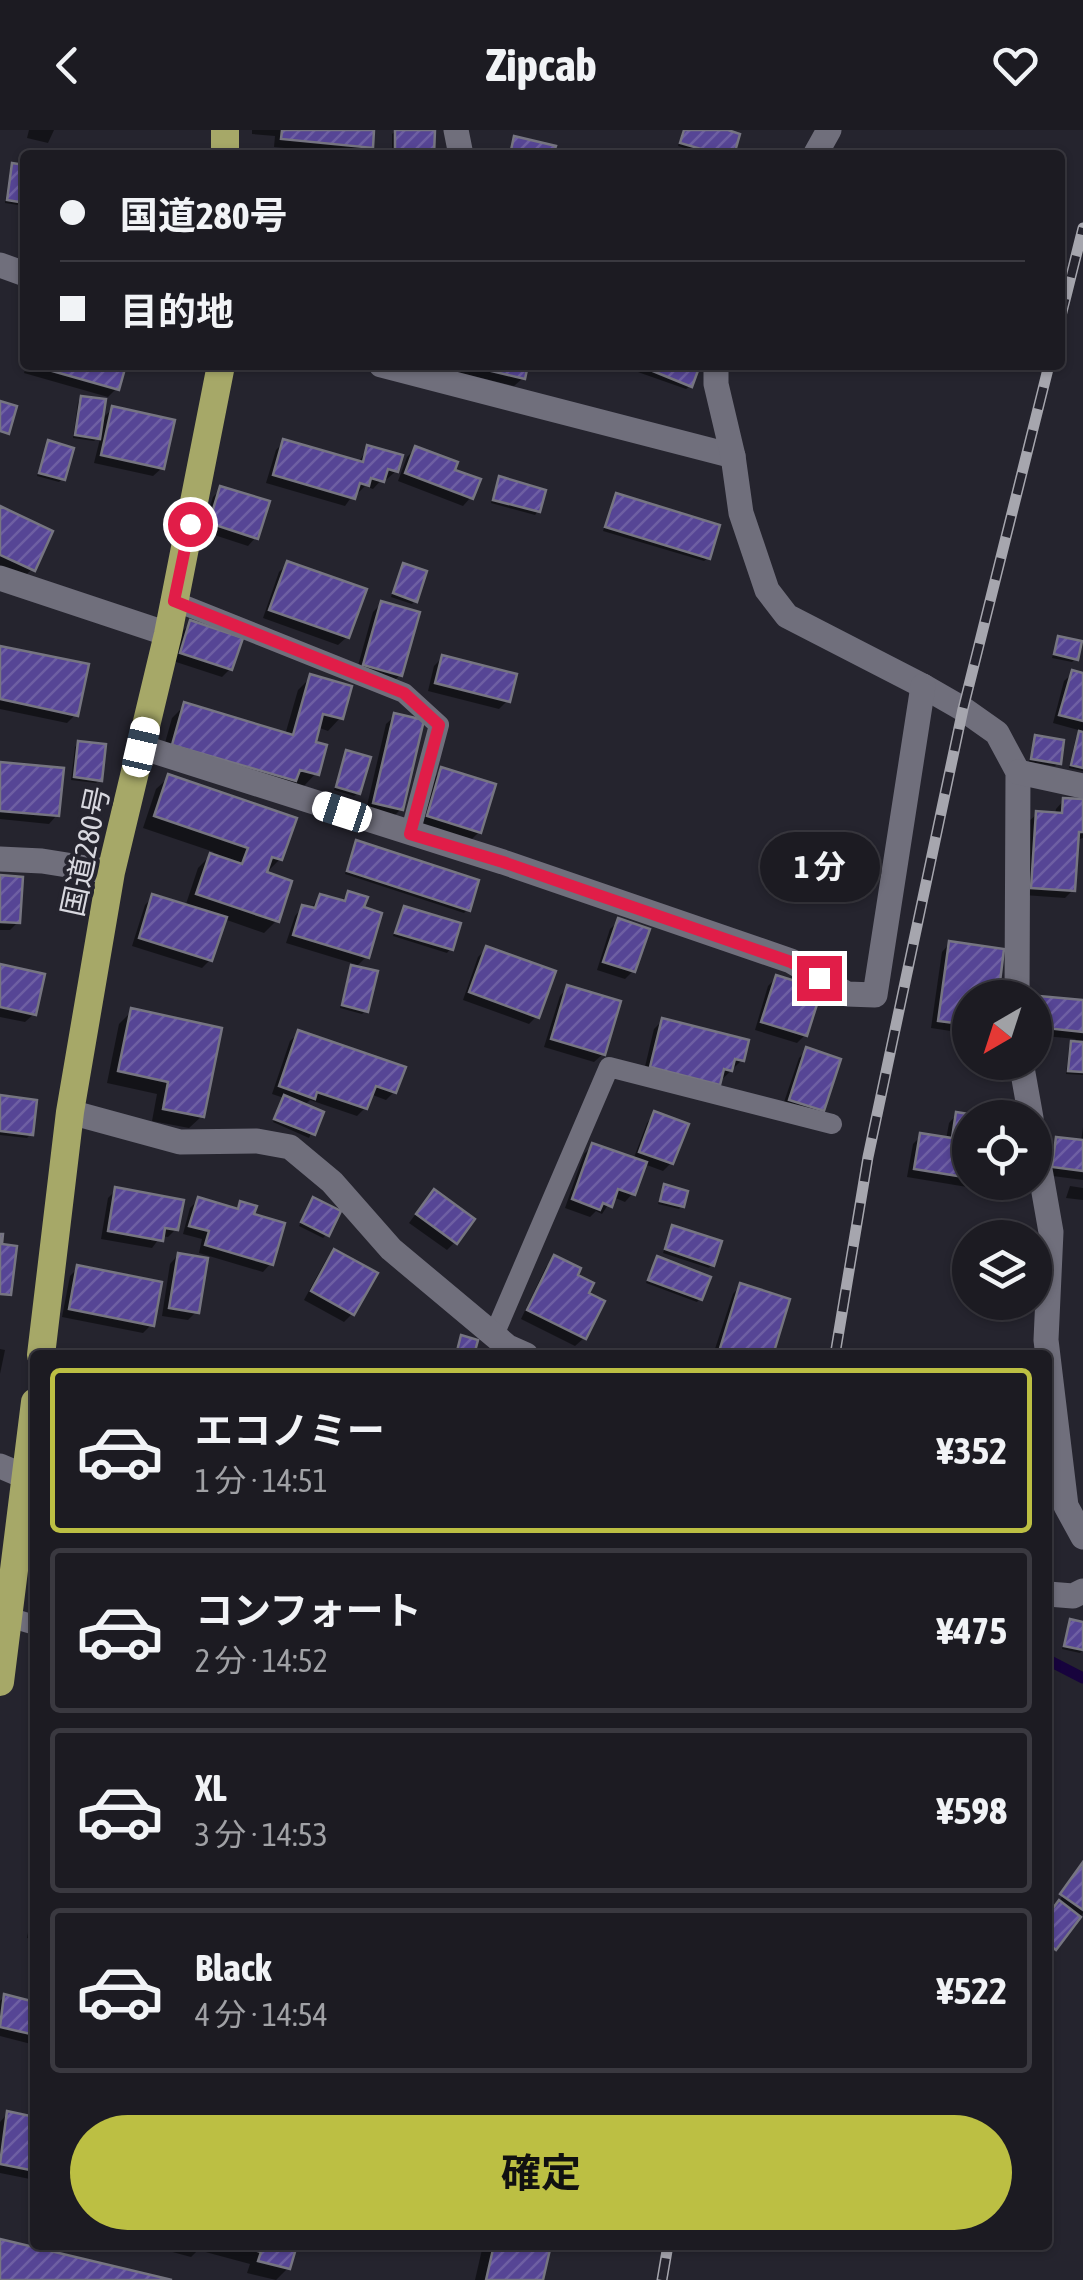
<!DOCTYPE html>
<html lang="ja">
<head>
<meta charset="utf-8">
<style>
  :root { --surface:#1c1b22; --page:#25242a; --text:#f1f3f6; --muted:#a0a1a5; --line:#3a3940; --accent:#bcbf43 }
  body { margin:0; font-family:"Asap Condensed","Noto Sans JP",sans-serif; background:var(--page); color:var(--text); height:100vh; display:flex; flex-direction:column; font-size:38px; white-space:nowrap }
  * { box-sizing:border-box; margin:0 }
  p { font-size:32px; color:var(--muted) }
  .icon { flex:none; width:55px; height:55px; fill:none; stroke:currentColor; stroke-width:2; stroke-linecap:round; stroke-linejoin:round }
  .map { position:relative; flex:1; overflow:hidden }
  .panel { position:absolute; left:30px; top:1220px; width:1022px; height:900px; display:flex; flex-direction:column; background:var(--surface); border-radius:10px; box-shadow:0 2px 8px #0004,0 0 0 2px var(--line) }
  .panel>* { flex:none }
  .hud { position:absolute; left:20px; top:20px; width:1045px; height:220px; border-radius:10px; box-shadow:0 2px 8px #0004,0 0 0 2px var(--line); display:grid; align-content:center; height:220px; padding:0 40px; background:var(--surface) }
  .needle { width:65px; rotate:219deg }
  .fabs { position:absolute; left:952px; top:850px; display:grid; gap:20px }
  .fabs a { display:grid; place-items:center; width:100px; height:100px; border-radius:50%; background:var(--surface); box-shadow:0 2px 8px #0004,0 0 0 2px var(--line); font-size:50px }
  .end { position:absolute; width:45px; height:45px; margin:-22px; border:12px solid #e11d48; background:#fff; box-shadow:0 0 0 5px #fff }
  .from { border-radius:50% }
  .bubble { position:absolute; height:70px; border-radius:35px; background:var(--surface); box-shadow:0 2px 8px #0004,0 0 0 2px var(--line); font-size:32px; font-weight:700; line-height:70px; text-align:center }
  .car { position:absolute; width:30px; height:60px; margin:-30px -15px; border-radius:12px; box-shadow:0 0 8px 2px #0007; background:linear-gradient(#fff 24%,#345 0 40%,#fff 0 76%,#345 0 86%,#fff 0) }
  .hud b { display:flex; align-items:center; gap:35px; height:95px; font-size:38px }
  .hud b+b { border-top:2px solid var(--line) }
  .hud i { width:25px; height:25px; background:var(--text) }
  ul { padding:18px 0 0; list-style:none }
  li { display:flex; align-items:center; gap:30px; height:165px; margin:0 20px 15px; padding:0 20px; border:5px solid var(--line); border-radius:10px }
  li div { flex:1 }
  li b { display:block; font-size:38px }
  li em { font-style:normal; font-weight:700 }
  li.selected { border-color:var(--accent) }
  li>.icon { width:90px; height:90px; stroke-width:1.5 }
  .cta { display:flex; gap:20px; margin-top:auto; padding:20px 40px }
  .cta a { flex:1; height:115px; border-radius:60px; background:var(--accent); color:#111; font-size:40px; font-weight:700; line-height:115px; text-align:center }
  header { display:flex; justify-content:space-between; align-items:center; height:130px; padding:0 40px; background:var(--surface); font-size:45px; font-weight:700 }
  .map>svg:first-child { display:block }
</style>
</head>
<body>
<header><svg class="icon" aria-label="back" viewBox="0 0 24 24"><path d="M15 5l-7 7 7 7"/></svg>Zipcab<svg class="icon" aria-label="heart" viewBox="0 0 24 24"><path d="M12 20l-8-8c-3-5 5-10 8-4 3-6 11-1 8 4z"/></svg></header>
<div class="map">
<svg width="1083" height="2150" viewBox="0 0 1083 2150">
  <defs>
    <pattern id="building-hatch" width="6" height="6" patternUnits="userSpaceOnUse" patternTransform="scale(2.5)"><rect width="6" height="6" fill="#564595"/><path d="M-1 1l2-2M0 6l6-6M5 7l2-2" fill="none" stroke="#6e5fa3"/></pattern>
  </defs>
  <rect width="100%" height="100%" fill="#25242e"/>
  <g fill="#0007">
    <polygon points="29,0 54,0 48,13 27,8"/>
    <polygon points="252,0 372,0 370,17 363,25 274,17 275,6 252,4"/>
    <polygon points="683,0 719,0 731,25 709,25 678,16"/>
    <polygon points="396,1 432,25 392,25 392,4"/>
    <polygon points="13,36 25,37 25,76 5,73 10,39"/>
    <polygon points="27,235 123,235 116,259 108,267 24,243"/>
    <polygon points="428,235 526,235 523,248 514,256"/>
    <polygon points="637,235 693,235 690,256 686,259 635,241"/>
    <polygon points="82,268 100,291 113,278 162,338 153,346 94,333 101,305 94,311 73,308 78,272"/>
    <polygon points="284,312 358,333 368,318 396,341 387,349 383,348 373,359 365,356 358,363 355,362 345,376 266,353 276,320"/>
    <polygon points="49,313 62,349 59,352 37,346"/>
    <polygon points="415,319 471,367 463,376 398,351 407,327"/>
    <polygon points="500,349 538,381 535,385 491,373"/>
    <polygon points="221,359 256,407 248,416 202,401 213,367"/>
    <polygon points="616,366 708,428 704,431 603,401"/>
    <polygon points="0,378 32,439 24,447 0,436"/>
    <polygon points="288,434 347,507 338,515 263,488 279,442"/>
    <polygon points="403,436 415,470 412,474 391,467"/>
    <polygon points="381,474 400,545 392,553 356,543 373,482"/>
    <polygon points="191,493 230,539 222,547 173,531 183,501"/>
    <polygon points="1059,508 1076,528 1072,532 1052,528"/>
    <polygon points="0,518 75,585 67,593 0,579"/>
    <polygon points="442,528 507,571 499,579 428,561 434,536"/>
    <polygon points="1073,543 1083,546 1083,641 1069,638 1076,607 1082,601 1053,593 1064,551"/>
    <polygon points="311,547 340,588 328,601 317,597 312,614 316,643 304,656 161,627 172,588 185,575 285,605 298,560"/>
    <polygon points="395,586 401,679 393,687 366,680 386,594"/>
    <polygon points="1036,607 1058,633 1055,636 1029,632"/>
    <polygon points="79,613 100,650 96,653 71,650 75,617"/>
    <polygon points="347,623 358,663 354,666 334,660"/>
    <polygon points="0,635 57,685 49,694 0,689"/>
    <polygon points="442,640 479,702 471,710 420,694 434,648"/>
    <polygon points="169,647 280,729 265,744 277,790 264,803 224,789 210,830 202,838 132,816 145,775 153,767 185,777 198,738 214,722 143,698 156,659"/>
    <polygon points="1064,670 1083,672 1083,708 1076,710 1073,760 1065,768 1024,765 1028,692 1037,684 1055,685 1056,679"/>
    <polygon points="357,713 468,779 464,783 345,744"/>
    <polygon points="0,748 18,792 10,800 0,800"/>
    <polygon points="348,764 361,779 366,827 355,838 366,880 362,884 340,878 349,841 355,834 286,813 295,786 303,777 310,780 320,766 340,772"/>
    <polygon points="405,779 450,819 447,823 393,806"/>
    <polygon points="619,791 633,841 625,849 597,840 610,799"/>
    <polygon points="950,813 970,868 970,904 931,898 942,822"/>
    <polygon points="487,818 537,886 529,894 463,870 478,827"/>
    <polygon points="0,837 34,884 25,892 0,887"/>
    <polygon points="776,848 799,865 805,905 797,913 755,900 768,856"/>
    <polygon points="568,857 603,924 594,932 544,917 560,866"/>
    <polygon points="1040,868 1083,873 1083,945 1066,944 1069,917 1076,909 1035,905 1035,873"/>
    <polygon points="132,881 202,986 189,998 152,991 157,964 107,953 119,894"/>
    <polygon points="662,891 742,930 709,962 643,945 654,899"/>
    <polygon points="299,903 394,962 386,970 370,964 365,978 357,986 310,970 304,976 321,983 309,1008 273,992 284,968 272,964 290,911"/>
    <polygon points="807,920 822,980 813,988 782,978 799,928"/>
    <polygon points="0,968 31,1004 27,1008 0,1005"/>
    <polygon points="655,984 671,1033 663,1041 644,1034 633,1063 625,1072 613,1067 602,1084 596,1081 590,1087 565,1078 584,1024 592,1016 633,1030 647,993"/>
    <polygon points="957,984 970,988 970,1052 1005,1052 997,1062 907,1047 913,1014 921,1006 946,1010 949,993"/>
    <polygon points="1083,997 1083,1050 1045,1045 1048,1018 1057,1009 1081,1012"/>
    <polygon points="1070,1056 1083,1058 1083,1070 1066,1068"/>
    <polygon points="665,1057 682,1076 679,1079 658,1074"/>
    <polygon points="116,1060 176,1099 168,1107 161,1106 152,1118 101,1109 108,1068"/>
    <polygon points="198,1070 234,1080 241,1074 251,1086 271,1133 263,1142 199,1123 202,1109 183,1104 190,1078"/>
    <polygon points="426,1070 455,1112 447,1120 409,1093"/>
    <polygon points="310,1074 327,1104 323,1108 299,1096"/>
    <polygon points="673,1098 712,1134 709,1138 663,1123"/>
    <polygon points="335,1122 352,1184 344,1192 304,1170 326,1130"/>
    <polygon points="178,1125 196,1182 188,1190 162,1186 170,1134"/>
    <polygon points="555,1128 575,1146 586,1164 602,1172 584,1208 575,1216 521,1189 546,1137"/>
    <polygon points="657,1129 700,1168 697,1172 646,1153"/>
    <polygon points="78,1138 151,1195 143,1203 62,1187 70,1146"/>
    <polygon points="741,1155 770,1225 713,1225 733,1164"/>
    <polygon points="0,1219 5,1220 0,1244"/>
    <polygon points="1071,1492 1083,1494 1083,1520 1080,1523 1062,1519"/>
    <polygon points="35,1727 35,1761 29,1760"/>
    <polygon points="1083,1735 1083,1783 1051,1822 1048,1819 1048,1788"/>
    <polygon points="35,1783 35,1809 27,1808 31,1787"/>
    <polygon points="5,1866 35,1874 35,1915 0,1906 0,1871"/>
    <polygon points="8,1983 35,1989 35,2050 0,2043 0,1992"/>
    <polygon points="166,2115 294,2115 288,2138 276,2150 247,2143 250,2134 198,2120 191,2127 165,2120"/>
    <polygon points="483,2115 549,2115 541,2150 475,2150"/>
  </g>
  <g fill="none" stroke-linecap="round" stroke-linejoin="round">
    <polyline stroke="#17033d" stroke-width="11" points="1048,1530 1083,1548"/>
  </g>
  <g fill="url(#building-hatch)" stroke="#767581" stroke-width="2.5">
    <polygon points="282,0 374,0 373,18 281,9"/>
    <polygon points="395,0 435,0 434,25 395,25"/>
    <polygon points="684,0 728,0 740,4 734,25 722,25 680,13"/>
    <polygon points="514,6 556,16 553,25 510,25"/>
    <polygon points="12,33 25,35 25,73 7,70"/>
    <polygon points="31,235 126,235 119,260"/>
    <polygon points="466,235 528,235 525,249"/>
    <polygon points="638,235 700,235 692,257"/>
    <polygon points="81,266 106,269 100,309 75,305"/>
    <polygon points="0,271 17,276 9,304 0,301"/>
    <polygon points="112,276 175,290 164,339 101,325"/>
    <polygon points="283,309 363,332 367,315 403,325 398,342 388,339 384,352 371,348 369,356 360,353 355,369 273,345"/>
    <polygon points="48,310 74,318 65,350 39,343"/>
    <polygon points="415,316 458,332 455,340 481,349 473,369 405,343"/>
    <polygon points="499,346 546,360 540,382 493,370"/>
    <polygon points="220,356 270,371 258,409 209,393"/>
    <polygon points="616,363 720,395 710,429 605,397"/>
    <polygon points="0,376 53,401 35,441 0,425"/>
    <polygon points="287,431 367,459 349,508 269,480"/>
    <polygon points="403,433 427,441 417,472 393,463"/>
    <polygon points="381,471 420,482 402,546 363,535"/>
    <polygon points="190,490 243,508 232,540 180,523"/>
    <polygon points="1058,506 1082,511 1078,530 1054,524"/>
    <polygon points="0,516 89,534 78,586 0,569"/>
    <polygon points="442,525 517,544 510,572 435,553"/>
    <polygon points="1072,540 1083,543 1083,591 1059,585"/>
    <polygon points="310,544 352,556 343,589 323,584 316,612 327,615 319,645 300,640 296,651 172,615 184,572 293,605"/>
    <polygon points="394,583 424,590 403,680 373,673"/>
    <polygon points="1079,601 1083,602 1083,638 1071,635"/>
    <polygon points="1035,605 1064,610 1061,634 1031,629"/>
    <polygon points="78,611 106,614 102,651 74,647"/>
    <polygon points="346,620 371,627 360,664 336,657"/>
    <polygon points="0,632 64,638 59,686 0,681"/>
    <polygon points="441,637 496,654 481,703 427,686"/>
    <polygon points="168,644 297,688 282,730 272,727 267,742 292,751 279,792 196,764 210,723 242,734 248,718 154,686"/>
    <polygon points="1063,668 1083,669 1083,702 1079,702 1075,761 1031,758 1036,681 1062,683"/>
    <polygon points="356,710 479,750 470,781 347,741"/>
    <polygon points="0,745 23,747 20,793 0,792"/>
    <polygon points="348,761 368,767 364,777 382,783 369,828 293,805 302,775 315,778 320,764 345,771"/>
    <polygon points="152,764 227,787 212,831 139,808"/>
    <polygon points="404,776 461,793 453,820 395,803"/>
    <polygon points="618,788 650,799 635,842 603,832"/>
    <polygon points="949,811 1004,819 998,868 970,868 970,895 938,891"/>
    <polygon points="486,816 556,841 539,888 469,862"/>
    <polygon points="0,834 45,844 36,885 0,877"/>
    <polygon points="351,835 378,841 368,882 342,875"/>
    <polygon points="776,845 805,854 802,863 819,868 807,906 761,892"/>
    <polygon points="567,855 621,871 605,925 551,909"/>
    <polygon points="1039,866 1083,870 1083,902 1036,897"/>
    <polygon points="131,878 222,898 204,987 163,979 168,952 118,941"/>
    <polygon points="662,888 749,910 744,931 735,929 732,941 724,939 720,955 650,937"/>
    <polygon points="298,900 406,937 396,963 376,956 367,979 317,962 315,969 279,956"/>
    <polygon points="1071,911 1083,912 1083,942 1068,941"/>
    <polygon points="806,917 841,929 824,981 789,970"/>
    <polygon points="0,965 37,970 33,1005 0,1001"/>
    <polygon points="284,965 324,982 315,1005 274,989"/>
    <polygon points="982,977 1010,982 1009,988 970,988 970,1048 914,1039 920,1003 952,1008 956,982 981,986"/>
    <polygon points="654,981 689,994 673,1034 639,1022"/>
    <polygon points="1056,1007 1083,1010 1083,1041 1052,1037"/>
    <polygon points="592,1013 647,1032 635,1065 618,1059 612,1077 603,1073 600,1080 572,1069"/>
    <polygon points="664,1054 688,1061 684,1077 660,1071"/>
    <polygon points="115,1057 184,1070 178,1100 165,1098 163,1111 108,1101"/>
    <polygon points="434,1059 475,1089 457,1114 416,1084"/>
    <polygon points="198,1067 238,1079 240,1071 257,1076 254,1084 285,1093 273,1135 205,1115 209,1101 189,1096"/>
    <polygon points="313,1067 341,1081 329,1106 301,1092"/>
    <polygon points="672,1095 722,1111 714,1136 665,1119"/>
    <polygon points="0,1104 3,1104 2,1114 17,1116 11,1165 0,1164"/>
    <polygon points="334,1119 378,1143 354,1185 311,1161"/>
    <polygon points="178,1123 208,1128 199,1183 169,1178"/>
    <polygon points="554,1125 581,1138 578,1145 594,1153 589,1163 605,1171 586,1209 527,1180"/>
    <polygon points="657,1126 711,1147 702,1170 648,1150"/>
    <polygon points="77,1135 162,1152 154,1196 69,1179"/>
    <polygon points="740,1153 790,1169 773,1225 718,1225"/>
    <polygon points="461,1205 478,1210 474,1225 456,1225"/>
    <polygon points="1070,1489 1083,1492 1083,1520 1064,1516"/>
    <polygon points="1083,1732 1083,1780 1060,1764"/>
    <polygon points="1059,1770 1081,1787 1056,1820 1048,1814 1048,1785"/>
    <polygon points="4,1864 35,1872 35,1905 0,1897"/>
    <polygon points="7,1981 35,1987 35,2041 0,2034"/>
    <polygon points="0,2109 172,2150 0,2150"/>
    <polygon points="236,2115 297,2115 290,2139 258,2131 261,2122"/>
    <polygon points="494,2115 551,2115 543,2150 486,2150"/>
  </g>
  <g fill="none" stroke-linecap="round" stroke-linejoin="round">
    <g stroke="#706f7c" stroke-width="20">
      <polyline points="174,471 404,563 439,595 410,704"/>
      <polyline points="494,1205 609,937 832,994"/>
      <polyline points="8,1487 35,1495"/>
    </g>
    <g stroke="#706f7c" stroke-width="25">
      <polyline points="456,0 461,25"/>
      <polyline points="815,25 829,0"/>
      <polyline points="0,135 25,144"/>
      <polyline points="381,235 733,326"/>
      <polyline points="716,235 716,254 733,326 741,383 767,460 787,486 923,556 963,579 997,603 1018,642 1017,868"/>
      <polyline points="0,448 168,504"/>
      <polyline points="141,617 503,732 791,831 847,864 875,865 923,556"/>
      <polyline points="1018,642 1083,656"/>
      <polyline points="0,729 42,731 111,742"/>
      <polyline points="1021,932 1031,988"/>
      <polyline points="70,982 180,1012 257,1011 290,1017 332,1052 391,1119 508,1217 526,1225"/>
      <polyline points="1035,1011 1051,1102 1046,1210 1066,1376 1083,1407"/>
      <polyline points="0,1336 26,1347"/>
      <polyline points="1048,1464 1073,1466 1083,1461"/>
    </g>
    <g stroke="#a6a868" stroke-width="28">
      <polyline points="225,25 225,0"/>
      <polyline points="41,1225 70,982 111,742 168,504 221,235"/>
      <polyline points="0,1552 35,1272"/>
    </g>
    <defs>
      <g id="rail">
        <polyline points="1060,190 1083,98"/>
        <polyline points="835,1225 868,1027 963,579 1049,235"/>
        <polyline points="662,2150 668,2115"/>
      </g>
    </defs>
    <use href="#rail" stroke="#a6a6ae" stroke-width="11"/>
    <use href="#rail" stroke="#25242e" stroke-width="8" stroke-dasharray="22" stroke-linecap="butt"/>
  </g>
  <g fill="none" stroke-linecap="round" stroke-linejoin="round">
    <polyline stroke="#e11d48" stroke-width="12" points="190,394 174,471 404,563 439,595 410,704 503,732 791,832 819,848"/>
  </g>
  <g text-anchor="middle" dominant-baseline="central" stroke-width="8" stroke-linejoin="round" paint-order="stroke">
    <g font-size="30" fill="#d8d8df" stroke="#25242e">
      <text transform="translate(85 721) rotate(-78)">国道280号</text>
    </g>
  </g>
</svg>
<div class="fabs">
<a><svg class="needle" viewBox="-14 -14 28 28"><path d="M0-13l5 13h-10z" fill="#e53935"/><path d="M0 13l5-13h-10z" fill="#a0a1a5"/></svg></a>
<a><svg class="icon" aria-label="locate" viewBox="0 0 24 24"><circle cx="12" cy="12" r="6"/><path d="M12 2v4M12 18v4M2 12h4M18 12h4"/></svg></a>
<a><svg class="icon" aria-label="layers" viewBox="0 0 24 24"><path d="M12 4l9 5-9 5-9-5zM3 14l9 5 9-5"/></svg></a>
</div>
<i class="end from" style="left:190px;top:394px"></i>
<i class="end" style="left:819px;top:848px"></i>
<div class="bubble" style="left:760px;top:702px;width:120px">1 分</div>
<i class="car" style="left:141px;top:617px;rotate:13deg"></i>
<i class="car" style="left:342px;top:682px;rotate:288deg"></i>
<div class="hud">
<b><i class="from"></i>国道280号</b>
<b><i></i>目的地</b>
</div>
<section class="panel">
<ul>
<li class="selected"><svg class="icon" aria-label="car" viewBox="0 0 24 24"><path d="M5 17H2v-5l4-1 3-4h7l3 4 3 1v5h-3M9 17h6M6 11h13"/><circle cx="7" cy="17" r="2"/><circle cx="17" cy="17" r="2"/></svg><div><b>エコノミー</b><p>1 分 · 14:51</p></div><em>¥352</em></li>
<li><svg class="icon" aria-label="car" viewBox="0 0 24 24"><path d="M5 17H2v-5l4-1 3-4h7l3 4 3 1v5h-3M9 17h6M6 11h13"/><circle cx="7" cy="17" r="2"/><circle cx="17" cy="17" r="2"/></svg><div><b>コンフォート</b><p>2 分 · 14:52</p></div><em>¥475</em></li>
<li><svg class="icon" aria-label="car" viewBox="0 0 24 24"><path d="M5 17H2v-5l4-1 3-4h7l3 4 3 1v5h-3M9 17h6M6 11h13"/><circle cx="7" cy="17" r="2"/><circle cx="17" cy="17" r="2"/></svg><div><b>XL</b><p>3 分 · 14:53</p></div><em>¥598</em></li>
<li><svg class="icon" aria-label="car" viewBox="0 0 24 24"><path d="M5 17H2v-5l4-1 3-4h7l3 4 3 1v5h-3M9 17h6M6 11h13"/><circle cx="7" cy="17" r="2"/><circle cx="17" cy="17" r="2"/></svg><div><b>Black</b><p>4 分 · 14:54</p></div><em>¥522</em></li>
</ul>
<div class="cta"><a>確定</a></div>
</section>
</div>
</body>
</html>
